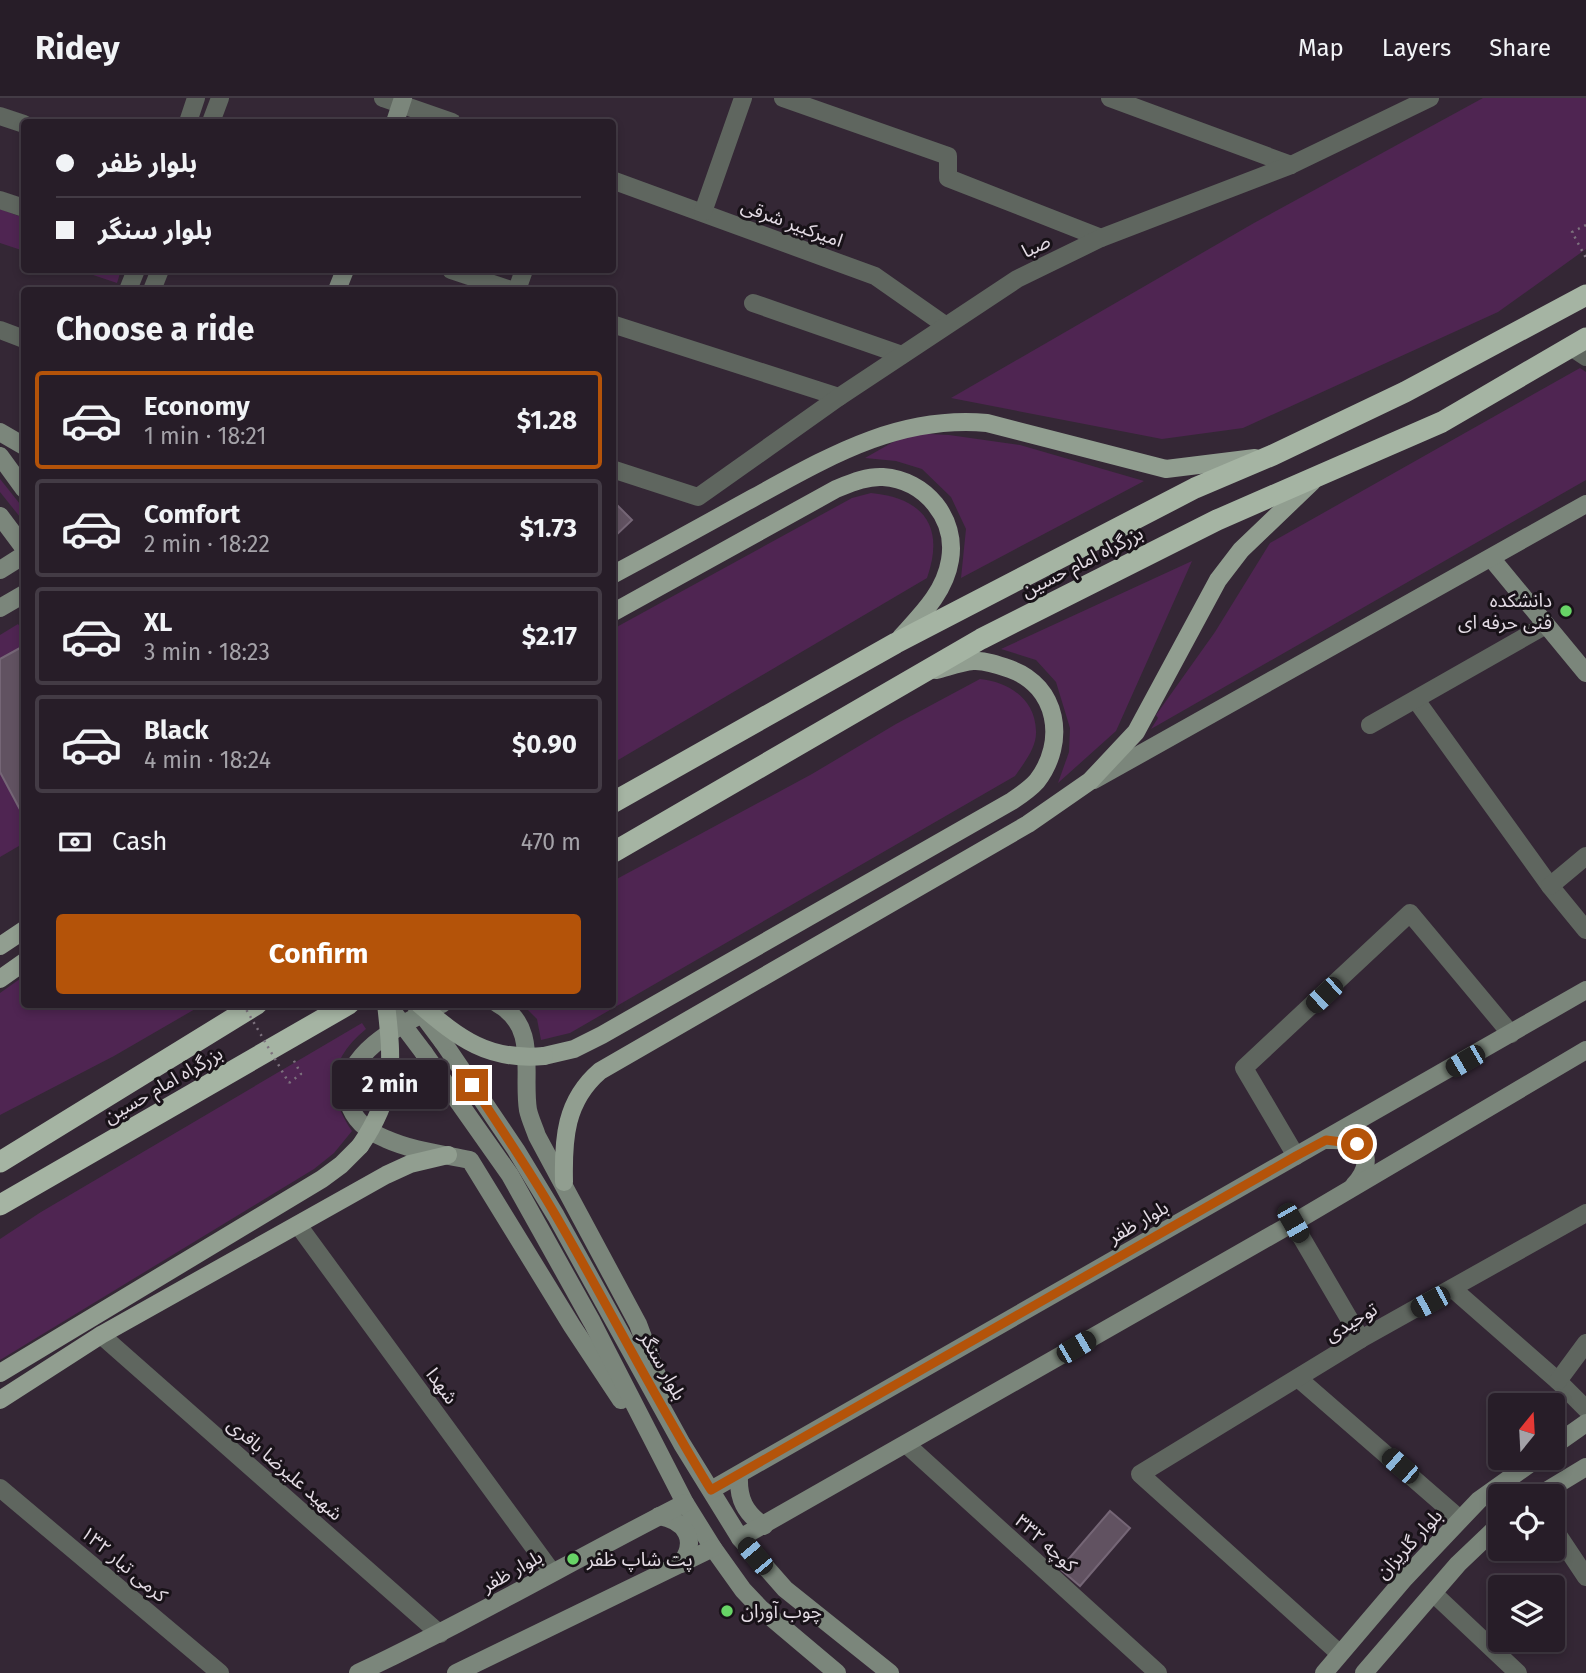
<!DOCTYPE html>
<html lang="en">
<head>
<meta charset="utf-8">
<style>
  :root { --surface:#271d28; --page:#332a34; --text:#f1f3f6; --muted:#a4a2a8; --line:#433b45; --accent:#b45309 }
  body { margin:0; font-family:"Fira Sans","Noto Sans Arabic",sans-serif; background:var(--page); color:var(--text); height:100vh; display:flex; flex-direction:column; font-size:26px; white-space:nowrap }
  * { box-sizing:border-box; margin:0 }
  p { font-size:23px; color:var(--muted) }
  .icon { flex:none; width:38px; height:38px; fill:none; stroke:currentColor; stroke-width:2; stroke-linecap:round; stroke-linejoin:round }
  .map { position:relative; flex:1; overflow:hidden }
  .drawer { position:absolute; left:21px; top:189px; width:595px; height:721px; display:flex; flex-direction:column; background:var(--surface); border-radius:7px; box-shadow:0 4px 10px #0003,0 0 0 2px var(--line) }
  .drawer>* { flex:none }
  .guide { position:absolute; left:21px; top:21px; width:595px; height:154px; border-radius:7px; box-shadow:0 4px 10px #0003,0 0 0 2px var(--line); display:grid; align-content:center; height:154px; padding:0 35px; background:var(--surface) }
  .needle { width:46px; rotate:18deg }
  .fabs { position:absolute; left:1488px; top:1295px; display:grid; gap:14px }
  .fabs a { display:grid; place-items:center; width:77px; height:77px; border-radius:7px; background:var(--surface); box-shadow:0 4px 10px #0003,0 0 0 2px var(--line); font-size:35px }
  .end { position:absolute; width:32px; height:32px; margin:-16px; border:9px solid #b45309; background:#fff; box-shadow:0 0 0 4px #fff }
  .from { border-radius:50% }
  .bubble { position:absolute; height:49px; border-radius:7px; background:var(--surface); box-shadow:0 4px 10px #0003,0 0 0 2px var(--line); font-size:23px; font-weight:700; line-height:49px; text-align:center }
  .car { position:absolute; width:21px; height:42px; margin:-21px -10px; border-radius:9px; box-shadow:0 0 5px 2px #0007; background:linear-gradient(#222 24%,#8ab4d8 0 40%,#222 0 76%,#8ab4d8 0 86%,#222 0) }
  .guide b { display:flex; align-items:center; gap:24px; height:66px; font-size:26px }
  .guide b+b { border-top:2px solid var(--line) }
  .guide i { width:18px; height:18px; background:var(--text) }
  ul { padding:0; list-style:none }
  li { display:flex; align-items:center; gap:21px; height:98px; margin:0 14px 10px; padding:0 21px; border:4px solid var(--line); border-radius:7px }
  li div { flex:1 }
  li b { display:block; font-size:26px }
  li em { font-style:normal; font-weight:700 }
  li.current { border-color:var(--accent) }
  li>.icon { width:63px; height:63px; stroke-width:1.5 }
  h2 { padding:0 35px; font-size:32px; line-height:84px }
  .pay { display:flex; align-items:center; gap:18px; height:77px; padding:0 35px; font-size:26px }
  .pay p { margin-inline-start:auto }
  .button { display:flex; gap:14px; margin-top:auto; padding:14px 35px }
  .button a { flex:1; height:80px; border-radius:7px; background:var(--accent); color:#fff; font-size:28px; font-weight:700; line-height:80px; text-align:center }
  header { display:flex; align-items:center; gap:42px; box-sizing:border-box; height:98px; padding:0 35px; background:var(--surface); border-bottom:2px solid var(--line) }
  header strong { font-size:33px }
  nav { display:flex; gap:38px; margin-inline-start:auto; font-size:24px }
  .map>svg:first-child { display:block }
</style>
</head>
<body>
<header>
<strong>Ridey</strong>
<nav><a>Map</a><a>Layers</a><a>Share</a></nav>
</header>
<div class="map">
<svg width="1586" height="1575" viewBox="0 0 1586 1575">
  <rect width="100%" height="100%" fill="#342735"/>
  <g fill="#4f2552">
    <polygon points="1483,0 1586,0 1586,151 1498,214 1243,330 1162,341 951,300 1254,125"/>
    <polygon points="0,111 24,120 24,153 0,145"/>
    <polygon points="78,172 121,172 117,185"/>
    <polygon points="1580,270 1586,274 1586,382 1151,631 1158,620 1156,617 1215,534 1270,445"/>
    <polygon points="909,335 949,337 1020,347 1144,383 961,480 966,431 951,399 922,371 896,363 865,360"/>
    <polygon points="0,381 24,411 24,424 0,394"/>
    <path d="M 871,395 C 924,400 945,429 927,480 L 613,665 L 613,531 L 852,400 Z"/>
    <polygon points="1192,463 1116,633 1058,685 1069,654 1070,630 1056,584 1036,562 1001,551"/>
    <polygon points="18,526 24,535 24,745 0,759 0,537"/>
    <path d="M 980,581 C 1008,584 1035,600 1036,633 C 1037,649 1024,665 1015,678 L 570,935 L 541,942 L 537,921 L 523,907 L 612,906 L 613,783 L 812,676 L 896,626 Z"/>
    <polygon points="24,878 24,906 202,907 114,958 0,1017 0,895"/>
    <path d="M 362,925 L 366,931 C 329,961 325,994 352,1033 L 334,1055 L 314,1071 L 0,1262 L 0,1141 L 41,1114 Z"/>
  </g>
  <g fill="#615261" stroke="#756676" stroke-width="2">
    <polygon points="612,402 632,422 612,441"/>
    <polygon points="20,550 24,558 24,719 0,674 0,561"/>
    <polygon points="1110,1413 1130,1430 1080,1488 1060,1471"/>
  </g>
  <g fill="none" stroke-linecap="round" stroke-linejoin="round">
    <g stroke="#7d727e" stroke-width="2.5" stroke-dasharray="2 5" stroke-linecap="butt">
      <polyline points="1586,127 1572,134 1586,160"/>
      <polyline points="289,985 301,976 293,961"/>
    </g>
    <g stroke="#5f665f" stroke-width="18">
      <polyline points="383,0 452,24"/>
      <polyline points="783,0 948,58 948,80 1101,140"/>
      <polyline points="1110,0 1291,67"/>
      <polyline points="0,18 24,26"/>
      <polyline points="188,24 196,0"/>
      <polyline points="211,24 220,0"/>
      <polyline points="612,82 875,178 945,227"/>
      <polyline points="0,102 24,110"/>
      <polyline points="703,114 743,0"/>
      <polyline points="451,172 511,192"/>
      <polyline points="128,192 136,172"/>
      <polyline points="152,192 160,172"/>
      <polyline points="517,192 524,172"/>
      <polyline points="753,205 902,257"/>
      <polyline points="612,226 839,299"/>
      <polyline points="0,232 24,241"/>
      <polyline points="1571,249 1586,259"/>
      <polyline points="612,371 698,399 839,299 1017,181 1101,140 1291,67 1430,0"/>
      <polyline points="1416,602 1550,788 1586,832"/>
      <polyline points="1370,627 1546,527"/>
      <polyline points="1550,788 1586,758"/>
      <polyline points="1296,1058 1244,970 1410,815 1511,936"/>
      <polyline points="1293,1125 1361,1241"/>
      <polyline points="298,1127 552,1474"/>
      <polyline points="1453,1191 1558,1283 1586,1311"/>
      <polyline points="101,1237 440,1536"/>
      <polyline points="1299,1281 1460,1421"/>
      <polyline points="1558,1283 1586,1245"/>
      <polyline points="906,1346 1158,1575"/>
      <polyline points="0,1390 220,1575"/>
      <polyline points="1552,1428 1586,1479"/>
      <polyline points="1433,1495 1518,1575"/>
      <polyline points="1339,1555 1140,1376 1361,1241 1586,1115"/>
    </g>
    <g stroke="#7b867b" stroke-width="18">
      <polyline points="395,24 403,0"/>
      <polyline points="337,192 345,172"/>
      <polyline points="0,334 24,348"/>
      <polyline points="0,358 24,391"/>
      <polyline points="0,418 24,450"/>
      <polyline points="1491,460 1586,575"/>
      <polyline points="0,472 24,457"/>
      <polyline points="0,510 24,496"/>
      <polyline points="1094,682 1586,406"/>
      <path d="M 442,906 C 406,924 336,956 349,1005 C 354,1023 369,1034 386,1041 C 413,1053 442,1056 470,1062 L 572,1228 L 621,1302"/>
      <path d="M 498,906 C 539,929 522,975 528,1012 C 530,1021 534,1029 537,1038 L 638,1226 L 663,1293"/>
      <polyline points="443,944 516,1052 556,1118 682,1346 740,1440 785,1491 890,1575"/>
      <polyline points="424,955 510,1077 592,1224 685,1405 713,1450 743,1492 761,1511 837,1575"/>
      <path d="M 1326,1042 C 1335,1042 1346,1041 1354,1045 C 1373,1055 1366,1075 1354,1087"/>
      <polyline points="1552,1349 1586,1325"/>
      <path d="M 739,1378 C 738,1401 745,1415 764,1428"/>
      <polyline points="711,1392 1586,892"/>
      <polyline points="1538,1398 1586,1369"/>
      <path d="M 659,1418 C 686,1423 698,1442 681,1466"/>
      <polyline points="740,1440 1293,1125 1586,952"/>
      <path d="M 358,1575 C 469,1523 575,1461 685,1405"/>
      <polyline points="456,1575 713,1450"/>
      <polyline points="1324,1575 1405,1480 1479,1402 1538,1360"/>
      <polyline points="1364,1575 1458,1466 1500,1426"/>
    </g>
    <g stroke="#919e90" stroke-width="18">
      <path d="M 612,477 C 659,452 706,426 753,400 C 828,359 898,317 987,325 L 1166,371 L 1255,360"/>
      <path d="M 612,515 L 836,391 C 851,385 867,378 883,379 C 926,382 957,421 950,462 C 945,494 921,517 901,539"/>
      <polyline points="0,848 24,832"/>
      <polyline points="0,881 24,864"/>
      <path d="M 544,958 L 574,951 L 602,937 L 1012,703 C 1021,697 1030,691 1037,683 C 1067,644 1058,588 1010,571 C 999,567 985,562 973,563 C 961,564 948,569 936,572"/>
      <path d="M 564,1084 C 563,1041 565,1003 600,973 L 1028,726 L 1090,683 L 1136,634 L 1218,482 L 1241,452 L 1312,384"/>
      <polyline points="0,1275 322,1081 341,1067 360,1048"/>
      <polyline points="0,1302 101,1237 386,1077 410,1066 448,1057"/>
    </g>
    <g stroke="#a5b4a3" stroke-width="21">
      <polyline points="612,705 896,545 1195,390 1273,357 1405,294 1586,197"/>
      <polyline points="612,755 981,541 1217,422 1442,324 1586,240"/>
      <polyline points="0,1064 257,906"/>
      <polyline points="0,1107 349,906"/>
    </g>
    <polyline stroke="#7d727e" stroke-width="2.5" stroke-dasharray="2 5" stroke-linecap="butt" points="243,906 289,985"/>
    <g stroke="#7b867b" stroke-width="18">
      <polyline points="387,906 424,955"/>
      <polyline points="416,908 443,944"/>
    </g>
    <g stroke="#919e90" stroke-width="18">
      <path d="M 419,906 C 460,941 488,963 544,958"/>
      <path d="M 360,1048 C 395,997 393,966 386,906"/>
    </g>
  </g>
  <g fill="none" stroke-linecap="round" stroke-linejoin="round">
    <path stroke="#b45309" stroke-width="9" d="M 472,987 C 501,1030 530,1073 556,1118 C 609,1209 656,1303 711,1392 L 1296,1058 L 1326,1042 L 1357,1046"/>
  </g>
  <g fill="#67d466" stroke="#181218" stroke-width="2.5">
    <circle cx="1566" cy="513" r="7"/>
    <circle cx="573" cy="1461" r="7"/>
    <circle cx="727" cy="1513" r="7"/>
  </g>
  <g text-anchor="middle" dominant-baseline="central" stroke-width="6" stroke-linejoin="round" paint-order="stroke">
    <g font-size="19" fill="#e4dce5" stroke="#181218">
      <text transform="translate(792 125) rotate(20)">امیرکبیر شرقی</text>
      <text transform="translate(1036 148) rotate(-26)">صبا</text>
      <text transform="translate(1082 464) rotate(-27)">بزرگراه امام حسین</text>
      <text transform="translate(163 987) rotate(-30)">بزرگراه امام حسین</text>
      <text transform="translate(1138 1124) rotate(-30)">بلوار ظفر</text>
      <text transform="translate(1351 1224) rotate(-31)">توحیدی</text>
      <text transform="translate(663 1268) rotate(61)">بلوار سنگر</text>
      <text transform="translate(442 1288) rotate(54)">شهدا</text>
      <text transform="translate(285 1371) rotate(41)">شهید علیرضا باقری</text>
      <text transform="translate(1046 1445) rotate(42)">کوچه ۳۳۲</text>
      <text transform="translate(1409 1446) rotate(-47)">بلوار گلریزان</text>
      <text transform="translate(124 1466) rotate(40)">کرمی تبار ۱۳۲</text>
      <text transform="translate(512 1473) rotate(-29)">بلوار ظفر</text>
    </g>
    <g font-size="19" fill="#e4dce5" stroke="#181218" text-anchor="start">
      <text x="1552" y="502" text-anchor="end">دانشکده<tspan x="1552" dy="22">فنی حرفه ای</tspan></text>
      <text x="587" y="1461">پت شاپ ظفر</text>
      <text x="741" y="1513">چوب آوران</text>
    </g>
  </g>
</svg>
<div class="fabs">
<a><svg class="needle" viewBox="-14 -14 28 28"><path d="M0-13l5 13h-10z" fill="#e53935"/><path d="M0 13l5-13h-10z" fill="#a4a2a8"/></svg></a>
<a><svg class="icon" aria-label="locate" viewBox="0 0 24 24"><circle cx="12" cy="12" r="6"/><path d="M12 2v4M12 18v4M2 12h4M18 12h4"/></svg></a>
<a><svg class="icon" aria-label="layers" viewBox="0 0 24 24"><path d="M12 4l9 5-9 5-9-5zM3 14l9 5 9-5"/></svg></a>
</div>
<i class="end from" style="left:1357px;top:1046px"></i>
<i class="end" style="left:472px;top:987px"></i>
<div class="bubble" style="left:332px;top:962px;width:116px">2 min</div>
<i class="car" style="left:1324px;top:897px;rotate:227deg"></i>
<i class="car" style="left:1465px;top:963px;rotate:240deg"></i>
<i class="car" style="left:1293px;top:1125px;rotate:150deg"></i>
<i class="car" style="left:1430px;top:1204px;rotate:242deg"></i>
<i class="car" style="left:1076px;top:1249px;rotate:60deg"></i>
<i class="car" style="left:1400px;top:1368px;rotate:311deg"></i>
<i class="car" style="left:755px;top:1458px;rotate:320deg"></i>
<div class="guide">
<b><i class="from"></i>بلوار ظفر</b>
<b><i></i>بلوار سنگر</b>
</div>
<section class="drawer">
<h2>Choose a ride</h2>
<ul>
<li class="current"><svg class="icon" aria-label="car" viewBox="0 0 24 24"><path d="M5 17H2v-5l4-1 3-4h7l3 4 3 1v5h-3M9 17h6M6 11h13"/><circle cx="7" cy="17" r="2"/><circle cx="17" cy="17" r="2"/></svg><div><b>Economy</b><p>1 min · 18:21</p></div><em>$1.28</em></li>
<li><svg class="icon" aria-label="car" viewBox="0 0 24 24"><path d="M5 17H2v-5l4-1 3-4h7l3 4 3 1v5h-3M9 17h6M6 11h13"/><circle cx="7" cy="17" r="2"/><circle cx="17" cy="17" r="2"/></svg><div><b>Comfort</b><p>2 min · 18:22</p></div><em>$1.73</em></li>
<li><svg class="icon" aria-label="car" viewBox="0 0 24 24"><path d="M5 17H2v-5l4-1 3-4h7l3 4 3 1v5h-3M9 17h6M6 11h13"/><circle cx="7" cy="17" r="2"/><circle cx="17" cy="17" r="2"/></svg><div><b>XL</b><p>3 min · 18:23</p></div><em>$2.17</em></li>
<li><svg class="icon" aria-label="car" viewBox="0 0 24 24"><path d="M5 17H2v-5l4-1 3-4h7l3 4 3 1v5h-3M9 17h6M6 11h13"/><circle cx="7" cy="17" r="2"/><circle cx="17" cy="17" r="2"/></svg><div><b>Black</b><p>4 min · 18:24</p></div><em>$0.90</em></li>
</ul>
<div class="pay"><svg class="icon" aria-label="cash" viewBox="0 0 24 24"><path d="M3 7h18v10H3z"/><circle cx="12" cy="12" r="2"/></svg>Cash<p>470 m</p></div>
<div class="button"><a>Confirm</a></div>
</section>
</div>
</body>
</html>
